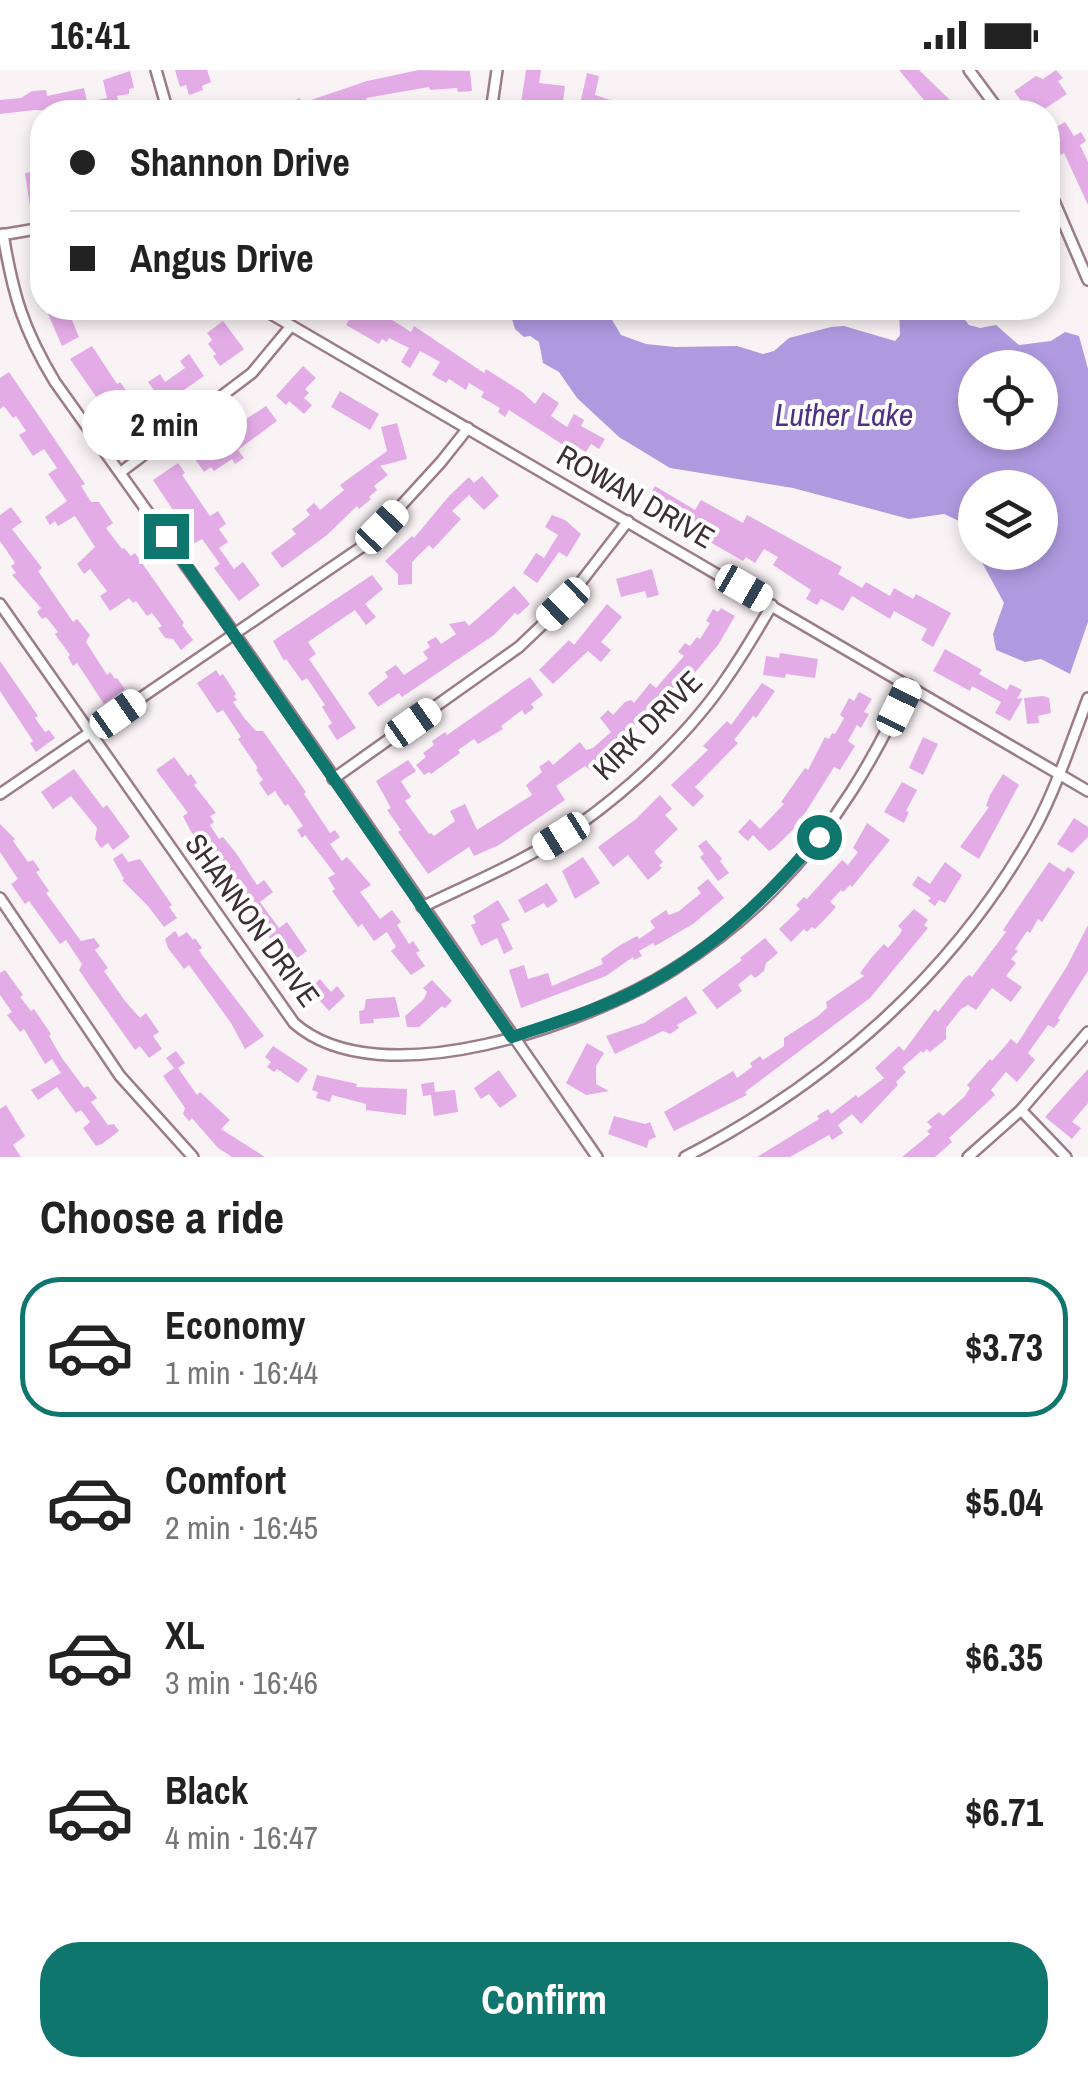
<!DOCTYPE html>
<html lang="en">
<head>
<meta charset="utf-8">
<style>
  :root { --surface:#fff; --page:#f6f6f6; --text:#222; --muted:#767676; --line:#e0e0e0; --accent:#0f766e }
  body { margin:0; font-family:"Archivo Narrow",sans-serif; background:var(--page); color:var(--text); height:100vh; display:flex; flex-direction:column; font-size:38px; white-space:nowrap }
  * { box-sizing:border-box; margin:0 }
  p { font-size:32px; color:var(--muted) }
  .icon { flex:none; width:55px; height:55px; fill:none; stroke:currentColor; stroke-width:2; stroke-linecap:round; stroke-linejoin:round }
  .map { position:relative; height:1087px; overflow:hidden }
  .drawer { display:flex; flex-direction:column; background:var(--surface); flex:1 }
  .drawer>* { flex:none }
  .guide { position:absolute; left:30px; top:30px; width:1030px; height:220px; border-radius:40px; box-shadow:0 5px 15px #0003; display:grid; align-content:center; height:220px; padding:0 40px; background:var(--surface) }
  .tools { position:absolute; left:958px; top:280px; display:grid; gap:20px }
  .tools a { display:grid; place-items:center; width:100px; height:100px; border-radius:50%; background:var(--surface); box-shadow:0 5px 15px #0003; font-size:50px }
  .end { position:absolute; width:45px; height:45px; margin:-22px; border:12px solid #0f766e; background:#fff; box-shadow:0 0 0 5px #fff }
  .from { border-radius:50% }
  .bubble { position:absolute; height:70px; border-radius:35px; background:var(--surface); box-shadow:0 5px 15px #0003; font-size:32px; font-weight:800; line-height:70px; text-align:center }
  .car { position:absolute; width:30px; height:60px; margin:-30px -15px; border-radius:12px; box-shadow:0 0 8px 2px #0007; background:linear-gradient(#fff 24%,#345 0 40%,#fff 0 76%,#345 0 86%,#fff 0) }
  .guide b { display:flex; align-items:center; gap:35px; height:95px; font-size:38px }
  .guide b+b { border-top:2px solid var(--line) }
  .guide i { width:25px; height:25px; background:var(--text) }
  ul { padding:0; list-style:none }
  li { display:flex; align-items:center; gap:30px; height:140px; margin:0 20px 15px; padding:0 20px; border:5px solid transparent; border-radius:40px }
  li div { flex:1 }
  li b { display:block; font-size:38px }
  li em { font-style:normal; font-weight:800 }
  li.current { border-color:var(--accent) }
  li>.icon { width:90px; height:90px; stroke-width:1.5 }
  h2 { padding:0 40px; font-size:45px; line-height:120px }
  .action { display:flex; gap:20px; margin-top:auto; padding:20px 40px }
  .action a { flex:1; height:115px; border-radius:40px; background:var(--accent); color:#fff; font-size:40px; font-weight:800; line-height:115px; text-align:center }
  .status { display:flex; justify-content:space-between; align-items:center; height:70px; padding:0 50px; background:var(--surface); direction:ltr }
  .status svg { height:28px; fill:currentColor }
  .map>svg:first-child { display:block }
</style>
</head>
<body>
<div class="status"><b>16:41</b><svg viewBox="0 0 49 12"><path d="M0 12V9h3v3zM5 12V6h3v6zM10 12V3h3v9zM15 12V0h3v12zM26 1h20v11H26zM47 4h2v5h-2z"/></svg></div>
<div class="map">
<svg width="1088" height="1087" viewBox="0 0 1088 1087">
  <rect width="100%" height="100%" fill="#faf3f6"/>
  <path fill="#af9ae0" fill-rule="evenodd" d="M 494,238 L 605,238 L 621,265 L 646,274 L 675,277 L 737,276 L 763,284 L 774,281 L 789,268 L 831,257 L 844,256 L 895,271 L 900,265 L 899,238 L 956,238 L 969,255 L 980,258 L 996,255 L 1019,275 L 1051,271 L 1065,262 L 1079,266 L 1088,299 L 1088,552 L 1070,604 L 1041,589 L 1025,592 L 996,580 L 993,564 L 1004,533 L 977,483 L 1040,482 L 1040,418 L 975,418 L 975,479 L 959,451 L 944,444 L 909,449 L 793,418 L 670,398 L 619,367 L 577,328 L 559,302 L 543,293 L 539,272 L 530,266 L 524,267 L 515,259 L 511,246 ZM 975,298 L 1040,298 L 1040,362 L 975,362 Z"/>
  <g fill="#e4ace7">
    <polygon points="175,0 207,0 211,12 202,16 203,20 189,25 186,15 180,17"/>
    <polygon points="419,0 470,1 472,21 458,22 457,18 430,20 429,17 366,28 368,33 338,42 280,42 295,36 293,31 300,28 302,33 367,11"/>
    <polygon points="526,0 541,0 539,13 565,16 563,32 550,37 521,33"/>
    <polygon points="899,0 919,0 952,32 948,36 954,42 924,42 918,35 924,30"/>
    <polygon points="1056,0 1063,8 1058,11 1067,24 1040,42 1029,42 1014,21 1036,6 1043,9"/>
    <polygon points="130,1 134,18 129,19 129,24 117,26 120,37 80,42 35,40 0,44 0,30 21,28 32,21 46,20 47,26 84,18 87,32 107,28 103,10"/>
    <polygon points="587,3 599,6 595,25 636,38 637,32 669,39 668,42 596,42 579,39"/>
    <polygon points="1065,52 1074,66 1081,62 1086,71 1080,75 1088,92 1088,135 1064,83 1061,85 1053,69 1055,68 1051,60"/>
    <polygon points="42,100 42,135 30,137 25,103"/>
    <polygon points="60,238 67,238 79,267 62,276 48,244"/>
    <polygon points="356,238 373,238 411,262 414,256 484,303 486,299 522,322 535,334 543,322 559,333 551,346 567,357 574,344 584,350 581,356 605,369 599,379 591,374 586,382 571,373 568,378 509,340 505,347 498,342 500,338 481,327 484,322 469,313 466,320 449,309 446,313 432,305 440,292 420,281 410,298 401,292 409,278 389,268 387,272 382,269 379,274 346,255"/>
    <polygon points="223,251 244,279 220,296 213,286 216,284 208,274 212,270 207,263"/>
    <polygon points="92,276 117,314 120,312 133,330 132,358 117,357 70,289"/>
    <polygon points="189,284 204,306 164,334 148,312 160,304 165,312 185,298 180,291"/>
    <polygon points="303,296 316,308 305,319 309,323 304,328 312,335 304,344 289,331 286,335 276,326"/>
    <polygon points="9,302 85,414 81,416 91,432 99,432 113,453 106,458 122,479 124,478 131,486 135,483 184,553 182,555 193,570 181,580 173,569 165,568 158,558 162,556 152,543 147,546 136,531 133,533 129,528 110,541 100,526 107,521 90,499 84,504 77,494 95,477 75,446 58,456 55,451 50,455 45,447 67,431 48,404 57,398 44,379 33,386 19,365 26,361 16,346 13,348 4,336 0,339 0,308"/>
    <polygon points="340,321 379,344 370,360 331,337"/>
    <polygon points="266,336 277,351 238,380 244,388 235,394 232,389 214,401 211,397 204,402 195,389 219,372 216,369"/>
    <polygon points="397,353 407,389 380,396 388,405 374,416 377,420 369,427 371,429 359,439 357,436 327,465 282,498 271,483 296,464 292,459 310,445 306,440 314,433 320,440 344,420 340,415 387,381 381,357"/>
    <polygon points="178,393 185,403 182,405 210,446 218,441 226,454 219,459 228,472 219,478 234,499 243,492 260,515 239,531 214,498 220,494 202,469 195,473 153,410"/>
    <polygon points="482,406 499,426 484,440 469,425 452,441 461,449 433,479 429,475 412,492 412,514 398,515 398,504 385,491 412,466 414,468 449,426 469,407 474,413"/>
    <polygon points="655,416 695,440 701,430 743,453 747,445 842,497 838,504 862,518 866,512 890,526 894,518 913,529 916,524 951,543 933,577 921,570 927,559 894,541 890,549 852,526 843,541 821,529 817,535 806,529 811,520 773,495 778,487 764,479 755,493 746,487 743,491 654,440 655,437 646,431"/>
    <polygon points="11,437 22,452 12,459 42,498 38,501 73,552 77,549 90,565 86,572 107,605 110,602 115,609 117,608 125,619 104,634 77,593 73,596 68,587 70,585 55,564 58,562 46,547 42,549 37,542 41,538 12,505 16,503 11,496 15,493 0,471 0,445"/>
    <polygon points="552,445 565,450 581,464 567,487 559,482 537,513 523,503 536,483 544,488 558,465 545,457"/>
    <polygon points="652,499 659,525 647,528 645,521 621,527 616,509"/>
    <polygon points="372,505 383,519 365,534 376,547 366,555 355,540 308,572 316,584 309,589 356,658 337,670 328,656 332,653 322,637 325,635 307,608 302,611 286,589 284,591 273,571"/>
    <polygon points="514,516 530,534 518,545 515,543 494,565 402,627 399,623 378,637 368,623 388,607 385,602 396,595 404,605 428,589 423,582 430,577 427,572 436,567 441,574 456,564 449,554 465,551 469,556"/>
    <polygon points="607,534 622,547 601,572 611,580 601,592 588,581 553,614 539,600 569,570 574,575"/>
    <polygon points="721,538 735,546 718,575 661,643 653,637 628,661 636,669 624,681 597,705 585,696 556,716 565,730 499,775 474,786 469,777 428,804 398,762 401,760 387,740 391,738 376,711 408,690 416,701 401,711 411,727 405,731 429,764 431,763 434,766 455,751 450,741 465,734 477,760 532,725 526,715 542,702 539,697 549,690 553,695 580,672 586,680 593,678 611,662 600,648 608,640 613,645 625,632 631,630 634,633 650,613 656,618 684,586 678,582 685,573 690,576 697,567 700,569 710,553 706,551 713,539 718,542"/>
    <polygon points="945,579 982,600 979,604 1007,620 1010,614 1022,620 1017,629 1023,628 1010,651 995,643 1001,632 972,616 970,621 933,601"/>
    <polygon points="780,583 818,589 815,608 786,604 785,608 763,605 766,586 779,588"/>
    <polygon points="0,591 38,646 35,648 45,662 49,660 55,668 36,682 30,673 33,671 0,621"/>
    <polygon points="216,600 220,606 223,604 236,624 234,626 237,630 233,632 245,649 256,661 263,661 306,722 304,724 330,763 335,760 340,767 330,774 342,791 347,787 371,815 360,822 380,849 392,840 401,852 397,855 409,874 413,871 420,881 416,883 425,896 411,905 391,881 396,877 387,862 374,871 362,854 358,857 332,821 335,819 328,808 335,804 305,765 302,768 297,760 303,756 288,734 285,736 275,721 268,726 259,713 263,710 256,700 258,698 238,669 241,667 223,640 217,643 197,613"/>
    <polygon points="530,607 543,625 531,634 534,638 525,645 522,640 501,656 503,659 478,674 474,669 458,680 460,683 431,704 429,702 424,705 416,695 426,687 423,683 434,675 432,671 445,662 447,665"/>
    <polygon points="762,613 775,621 756,648 753,646 734,670 738,673 695,717 704,726 693,737 671,715 708,680 703,676 727,651 731,655"/>
    <polygon points="859,622 872,629 864,642 869,644 861,658 857,655 848,671 855,676 840,700 834,697 797,756 774,778 769,781 753,765 748,771 738,762 750,749 760,759 784,734 781,732 805,698 808,700 825,667 829,669 832,663 835,664 844,648 840,645 849,628 854,631"/>
    <polygon points="1043,626 1049,628 1051,643 1038,646 1039,653 1027,654 1024,628"/>
    <polygon points="923,667 938,674 923,705 909,698"/>
    <polygon points="174,687 188,706 191,704 197,713 194,715 216,743 210,746 214,752 210,755 219,769 223,767 236,783 257,815 264,810 273,822 260,832 279,858 287,852 307,881 289,894 240,829 246,823 230,801 222,806 190,760 183,746 188,743 156,700"/>
    <polygon points="74,699 103,738 107,735 130,767 113,780 108,773 101,778 95,769 97,758 71,726 53,739 41,722"/>
    <polygon points="1003,704 1019,715 979,789 960,777 989,737 986,736 990,725"/>
    <polygon points="902,712 917,720 906,741 909,742 904,753 884,742"/>
    <polygon points="660,725 672,739 665,745 678,759 654,782 663,792 659,795 662,798 648,810 628,785 613,797 598,777 636,749"/>
    <polygon points="1074,748 1088,757 1088,767 1072,783 1057,774"/>
    <polygon points="867,753 890,770 852,817 850,815 843,822 841,820 830,832 836,837 825,849 815,859 812,857 807,862 804,859 791,872 779,859 800,839 796,835 804,827 807,829 842,790 848,795 858,782 853,778"/>
    <polygon points="0,754 15,769 13,771 28,792 33,790 40,800 36,802 49,821 46,823 81,871 94,868 100,876 95,880 108,898 104,901 125,931 140,948 146,943 159,962 153,966 162,979 149,988 140,976 135,980 94,922 79,900 82,894 66,870 60,874 29,831 25,834 11,814 18,809 0,782"/>
    <polygon points="706,770 722,789 720,791 729,803 718,811 700,787 704,784 698,776"/>
    <polygon points="122,783 128,792 140,789 172,835 169,837 177,848 164,857 148,836 122,810 124,809 113,789"/>
    <polygon points="583,787 600,813 575,829 562,801"/>
    <polygon points="945,792 962,805 945,833 939,830 935,836 928,831 931,828 912,815 918,806 930,814"/>
    <polygon points="1049,792 1064,802 1068,797 1075,802 1042,852 1038,849 1030,863 1027,861 1015,879 1018,881 1011,889 1016,893 1006,906 1022,917 1011,932 992,918 976,940 968,935 961,939 946,958 946,969 930,982 927,979 923,983 921,981 902,998 906,1002 896,1012 898,1015 861,1054 852,1044 838,1055 843,1063 832,1070 829,1065 790,1087 757,1087 819,1049 817,1046 828,1039 831,1044 856,1025 858,1028 884,1008 875,998 899,976 904,981 935,939 938,942 964,909 969,905 972,907 1006,862 1003,860"/>
    <polygon points="708,809 724,828 693,854 655,876 653,873 639,881 642,886 634,890 633,887 606,906 521,938 509,900 524,895 528,909 548,903 552,916 603,894 601,889 617,877 637,866 639,869 655,858 650,851 666,840 669,845 679,841 701,823 697,818"/>
    <polygon points="547,813 558,831 547,838 544,833 525,843 518,830"/>
    <polygon points="498,830 510,850 501,854 513,879 504,884 497,868 481,876 471,855 476,853 473,846"/>
    <polygon points="914,839 928,850 924,855 928,858 870,928 745,1022 747,1025 674,1061 664,1042 733,1001 737,1008 752,997 750,993 760,986 763,990 784,976 784,968 818,946 827,938 826,932 864,906 860,903 872,887 884,874 888,878 900,864 902,860 898,856"/>
    <polygon points="1088,855 1088,901 1058,948 1060,950 1054,958 1048,955 1028,983 1035,990 1017,1012 1006,1002 991,1020 995,1025 949,1068 952,1072 935,1087 902,1087 930,1064 927,1061 932,1057 927,1052 939,1042 943,1046 965,1026 970,1018 967,1015 990,989 992,991 1011,969 1017,974 1066,898"/>
    <polygon points="175,861 179,867 187,862 193,870 195,868 202,878 199,880 202,885 264,966 245,979 231,953 189,895 184,899 168,878 165,869"/>
    <polygon points="765,868 778,883 766,893 764,901 755,908 751,904 738,915 742,921 717,939 702,920 742,890 740,888"/>
    <polygon points="5,900 23,925 20,927 31,941 34,939 51,964 49,966 62,988 84,1018 88,1016 97,1028 91,1032 108,1055 114,1054 119,1061 102,1074 96,1076 83,1058 90,1052 81,1040 76,1043 57,1017 38,1030 31,1020 61,1003 52,989 45,994 24,959 20,962 7,945 12,942 0,925 0,903"/>
    <polygon points="320,909 331,922 337,916 345,926 329,941 309,919"/>
    <polygon points="432,910 452,931 445,938 442,936 419,957 407,957 405,946 424,929 427,922 423,918"/>
    <polygon points="686,926 697,943 677,955 679,958 670,964 663,961 615,984 606,966 644,953"/>
    <polygon points="395,927 400,947 373,949 374,953 360,954 359,941 364,940 366,929"/>
    <polygon points="587,973 604,983 596,996 596,1014 609,1021 586,1025 566,1013"/>
    <polygon points="273,976 308,999 298,1013 277,999 274,1002 267,997 271,992 265,987"/>
    <polygon points="176,981 185,993 178,998 197,1025 200,1022 230,1050 221,1059 265,1087 232,1087 218,1078 192,1048 189,1051 183,1044 185,1038 163,1006 174,998 166,988"/>
    <polygon points="1088,999 1088,1033 1072,1052 1081,1058 1072,1069 1045,1047"/>
    <polygon points="499,1000 517,1026 500,1038 489,1024 481,1029 474,1018"/>
    <polygon points="317,1005 357,1014 356,1017 407,1019 406,1045 366,1040 366,1034 332,1025 330,1032 316,1028 318,1022 312,1020"/>
    <polygon points="434,1012 435,1022 455,1020 458,1042 434,1046 431,1025 423,1026 421,1014"/>
    <polygon points="6,1035 25,1066 13,1075 21,1087 0,1087 0,1039"/>
    <polygon points="614,1046 645,1054 650,1052 656,1067 649,1070 647,1078 608,1064"/>
  </g>
  <g fill="none" stroke-linecap="round" stroke-linejoin="round">
    <defs>
      <g id="street">
        <polyline points="156,0 168,42"/>
        <polyline points="969,0 1000,42"/>
        <polyline points="491,42 497,0"/>
        <polyline points="1048,117 1088,210"/>
        <path d="M 3,164 C 13,225 23,259 55,312 L 234,563 L 597,1087"/>
        <polyline points="1,165 42,158"/>
        <polyline points="261,238 1088,721"/>
        <polyline points="121,402 252,303 291,256"/>
        <path d="M 0,534 L 294,953 C 380,1029 590,953 674,899 C 710,876 746,848 775,818 C 835,757 873,691 909,615"/>
        <polyline points="333,709 519,577 563,535 628,451"/>
        <polyline points="0,724 366,474 441,392 468,358"/>
        <polyline points="0,828 120,1006 193,1087"/>
        <path d="M 422,837 C 474,812 529,789 577,756 C 631,718 692,661 728,606 C 744,583 758,559 772,535"/>
        <polyline points="1021,1040 1066,1087"/>
        <path d="M 685,1087 C 831,1011 956,902 1036,756 C 1057,716 1072,670 1088,628"/>
        <polyline points="968,1087 1021,1040 1088,962"/>
      </g>
    </defs>
    <use href="#street" stroke="#9c7c89" stroke-width="14"/>
    <use href="#street" stroke="#fff" stroke-width="9"/>
  </g>
  <g fill="none" stroke-linecap="round" stroke-linejoin="round">
    <path stroke="#0f766e" stroke-width="12" d="M 166,466 L 512,967 C 551,954 592,942 629,924 C 705,887 764,831 819,767"/>
  </g>
  <g text-anchor="middle" dominant-baseline="central" stroke-width="8" stroke-linejoin="round" paint-order="stroke">
    <g font-size="30" fill="#3c2f35" stroke="#fff">
      <text transform="translate(636 426) rotate(30)">ROWAN DRIVE</text>
      <text transform="translate(647 655) rotate(-45)">KIRK DRIVE</text>
      <text transform="translate(253 850) rotate(54)">SHANNON DRIVE</text>
    </g>
    <g font-size="32" font-style="italic" fill="#503183" stroke="#fff">
      <text x="844" y="344">Luther Lake</text>
    </g>
  </g>
</svg>
<div class="tools">
<a><svg class="icon" aria-label="locate" viewBox="0 0 24 24"><circle cx="12" cy="12" r="6"/><path d="M12 2v4M12 18v4M2 12h4M18 12h4"/></svg></a>
<a><svg class="icon" aria-label="layers" viewBox="0 0 24 24"><path d="M12 4l9 5-9 5-9-5zM3 14l9 5 9-5"/></svg></a>
</div>
<i class="end from" style="left:819px;top:767px"></i>
<i class="end" style="left:166px;top:466px"></i>
<div class="bubble" style="left:82px;top:320px;width:165px">2 min</div>
<i class="car" style="left:382px;top:457px;rotate:44deg"></i>
<i class="car" style="left:744px;top:518px;rotate:120deg"></i>
<i class="car" style="left:563px;top:534px;rotate:226deg"></i>
<i class="car" style="left:899px;top:637px;rotate:26deg"></i>
<i class="car" style="left:118px;top:644px;rotate:55deg"></i>
<i class="car" style="left:413px;top:653px;rotate:55deg"></i>
<i class="car" style="left:561px;top:766px;rotate:238deg"></i>
<div class="guide">
<b><i class="from"></i>Shannon Drive</b>
<b><i></i>Angus Drive</b>
</div>
</div>
<section class="drawer">
<h2>Choose a ride</h2>
<ul>
<li class="current"><svg class="icon" aria-label="car" viewBox="0 0 24 24"><path d="M5 17H2v-5l4-1 3-4h7l3 4 3 1v5h-3M9 17h6M6 11h13"/><circle cx="7" cy="17" r="2"/><circle cx="17" cy="17" r="2"/></svg><div><b>Economy</b><p>1 min · 16:44</p></div><em>$3.73</em></li>
<li><svg class="icon" aria-label="car" viewBox="0 0 24 24"><path d="M5 17H2v-5l4-1 3-4h7l3 4 3 1v5h-3M9 17h6M6 11h13"/><circle cx="7" cy="17" r="2"/><circle cx="17" cy="17" r="2"/></svg><div><b>Comfort</b><p>2 min · 16:45</p></div><em>$5.04</em></li>
<li><svg class="icon" aria-label="car" viewBox="0 0 24 24"><path d="M5 17H2v-5l4-1 3-4h7l3 4 3 1v5h-3M9 17h6M6 11h13"/><circle cx="7" cy="17" r="2"/><circle cx="17" cy="17" r="2"/></svg><div><b>XL</b><p>3 min · 16:46</p></div><em>$6.35</em></li>
<li><svg class="icon" aria-label="car" viewBox="0 0 24 24"><path d="M5 17H2v-5l4-1 3-4h7l3 4 3 1v5h-3M9 17h6M6 11h13"/><circle cx="7" cy="17" r="2"/><circle cx="17" cy="17" r="2"/></svg><div><b>Black</b><p>4 min · 16:47</p></div><em>$6.71</em></li>
</ul>
<div class="action"><a>Confirm</a></div>
</section>
</body>
</html>
